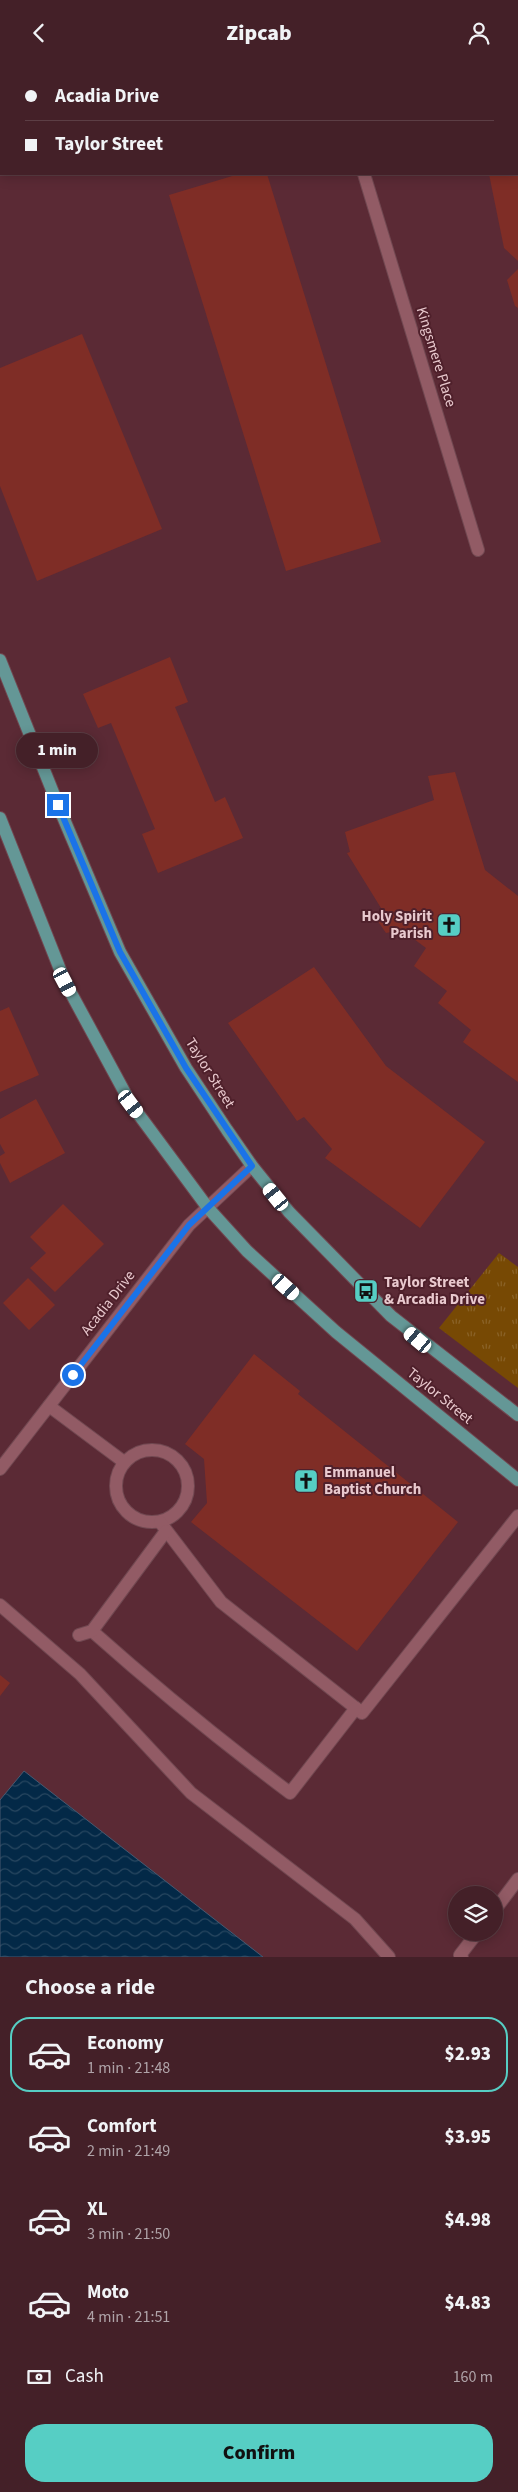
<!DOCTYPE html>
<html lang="en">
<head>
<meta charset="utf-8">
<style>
  :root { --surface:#442028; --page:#4b2830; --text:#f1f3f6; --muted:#afa3a8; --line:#5c3e45; --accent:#56cec4 }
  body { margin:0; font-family:"Source Sans 3",sans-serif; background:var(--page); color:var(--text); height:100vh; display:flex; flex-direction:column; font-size:19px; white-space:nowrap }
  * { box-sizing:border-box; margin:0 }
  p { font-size:16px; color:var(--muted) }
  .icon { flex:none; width:28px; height:28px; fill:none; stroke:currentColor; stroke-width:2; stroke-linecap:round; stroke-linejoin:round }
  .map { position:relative; height:1892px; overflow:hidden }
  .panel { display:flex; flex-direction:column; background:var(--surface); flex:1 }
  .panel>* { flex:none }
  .guide { position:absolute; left:0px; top:0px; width:519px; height:110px; box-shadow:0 2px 12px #0003,0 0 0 1px var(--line); display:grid; align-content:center; height:110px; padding:0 25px; background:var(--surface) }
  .controls { position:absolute; left:448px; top:1821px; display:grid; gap:10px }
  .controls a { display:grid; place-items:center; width:55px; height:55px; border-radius:50%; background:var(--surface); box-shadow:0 2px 12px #0003,0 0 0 1px var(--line); font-size:25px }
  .end { position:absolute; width:22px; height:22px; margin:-11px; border:6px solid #1a73e8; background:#fff; box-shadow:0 0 0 2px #fff }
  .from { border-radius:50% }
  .bubble { position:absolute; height:35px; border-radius:18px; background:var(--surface); box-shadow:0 2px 12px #0003,0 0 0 1px var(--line); font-size:16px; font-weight:800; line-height:35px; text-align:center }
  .car { position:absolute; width:15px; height:30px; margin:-15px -8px; border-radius:6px; box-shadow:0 0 4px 1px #0007; background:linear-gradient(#fff 24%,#345 0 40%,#fff 0 76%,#345 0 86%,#fff 0) }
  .guide b { display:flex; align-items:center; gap:18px; height:48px; font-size:19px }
  .guide b+b { border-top:1px solid var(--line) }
  .guide i { width:12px; height:12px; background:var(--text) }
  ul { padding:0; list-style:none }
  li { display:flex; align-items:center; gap:15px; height:75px; margin:0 10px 8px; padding:0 15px; border:2px solid transparent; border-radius:20px }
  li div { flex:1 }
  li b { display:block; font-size:19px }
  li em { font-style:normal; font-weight:800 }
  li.selected { border-color:var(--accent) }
  li>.icon { width:45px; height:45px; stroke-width:1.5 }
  h2 { padding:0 25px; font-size:22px; line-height:60px }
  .pay { display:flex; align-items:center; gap:12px; height:55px; padding:0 25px; font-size:19px }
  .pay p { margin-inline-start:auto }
  .cta { display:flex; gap:10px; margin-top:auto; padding:10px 25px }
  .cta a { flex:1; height:58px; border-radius:20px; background:var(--accent); color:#111; font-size:20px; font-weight:800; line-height:58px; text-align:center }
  header { display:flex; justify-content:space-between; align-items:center; height:65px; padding:0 25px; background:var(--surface); font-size:22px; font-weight:800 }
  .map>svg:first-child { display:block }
</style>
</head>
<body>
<header><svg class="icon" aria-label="back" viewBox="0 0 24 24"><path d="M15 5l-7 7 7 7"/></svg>Zipcab<svg class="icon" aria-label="person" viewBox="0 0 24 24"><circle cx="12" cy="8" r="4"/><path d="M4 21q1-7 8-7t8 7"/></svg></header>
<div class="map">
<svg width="518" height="1892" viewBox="0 0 518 1892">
  <defs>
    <pattern id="park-tufts" width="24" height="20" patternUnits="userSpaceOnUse" patternTransform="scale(1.25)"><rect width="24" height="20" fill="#774904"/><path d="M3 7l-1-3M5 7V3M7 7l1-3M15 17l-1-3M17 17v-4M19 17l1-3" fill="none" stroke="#8a6227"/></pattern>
    <pattern id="water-waves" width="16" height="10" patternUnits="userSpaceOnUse" patternTransform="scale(1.25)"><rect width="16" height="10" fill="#032947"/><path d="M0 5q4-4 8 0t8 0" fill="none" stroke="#284760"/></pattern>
  </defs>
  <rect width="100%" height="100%" fill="#5b2a35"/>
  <polygon fill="url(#park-tufts)" points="499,1188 518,1202 518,1323 439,1263"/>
  <polygon fill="url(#water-waves)" stroke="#485970" points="24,1706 263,1892 0,1892 0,1735"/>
  <g fill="#7f2d26">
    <polygon points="239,109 267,109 381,477 286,506 169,130"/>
    <polygon points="489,109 518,109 518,196 504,183"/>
    <polygon points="518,204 518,243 515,241 507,215"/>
    <polygon points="82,269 162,464 37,516 0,421 0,303"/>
    <polygon points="170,592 188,637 175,642 215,737 225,732 243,773 158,808 142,769 155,764 111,658 98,663 83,629"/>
    <polygon points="455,707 485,805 518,831 518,1017 463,977 471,965 438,938 447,926 414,901 426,883 402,865 386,868 377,855 381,843 347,788 350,787 345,767 434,735 428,711"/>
    <polygon points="314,902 386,1001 485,1077 420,1163 325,1093 332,1084 304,1052 297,1056 228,958"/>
    <polygon points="9,942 39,1010 0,1027 0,946"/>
    <polygon points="36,1034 65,1088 10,1118 0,1098 0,1091 5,1088 0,1079 0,1054"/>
    <polygon points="63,1139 104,1179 55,1227 30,1203 46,1188 30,1172"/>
    <polygon points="28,1213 55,1240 29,1265 3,1238"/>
    <polygon points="254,1289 300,1326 298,1329 458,1457 357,1586 191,1457 207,1438 204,1394 185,1379"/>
    <polygon points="0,1610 10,1618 0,1631"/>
  </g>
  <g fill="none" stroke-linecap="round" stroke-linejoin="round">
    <defs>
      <g id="minor">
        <polyline points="127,0 128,1"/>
        <polyline points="428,1 434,0"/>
        <polyline points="0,89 1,89"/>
        <polyline points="364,109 478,485"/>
        <polyline points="49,1341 124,1397"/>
        <circle cx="152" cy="1421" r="36"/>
        <polyline points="0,1404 189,1160 252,1101"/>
        <polyline points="160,1457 221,1537 362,1648 518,1451"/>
        <polyline points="0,1540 80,1609 191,1728 355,1854 389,1892"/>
        <path d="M 92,1566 C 156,1623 221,1676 290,1728 L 356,1643"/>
        <polyline points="79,1570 92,1566 166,1466"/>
        <polyline points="494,1846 518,1814"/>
        <polyline points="462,1892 460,1890 477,1868"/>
      </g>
      <g id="major">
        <polyline points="0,595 58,740 120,887 186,1003 227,1065 252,1101 289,1147 391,1251 518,1350"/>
        <polyline points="0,753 65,917 131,1039 208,1143 247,1186 336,1267 518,1415"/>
      </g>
    </defs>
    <use href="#minor" stroke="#714851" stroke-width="14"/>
    <use href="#major" stroke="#714851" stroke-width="14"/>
    <use href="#minor" stroke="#925b65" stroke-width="12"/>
    <use href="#major" stroke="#649796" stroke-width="12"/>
  </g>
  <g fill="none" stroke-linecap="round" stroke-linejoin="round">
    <polyline stroke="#1a73e8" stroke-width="6" points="58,740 120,887 186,1003 252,1101 189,1160 73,1310"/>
  </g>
  <defs>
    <symbol id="church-square" viewBox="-11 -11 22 22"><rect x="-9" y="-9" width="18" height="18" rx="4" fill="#56cec4" stroke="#4f202b"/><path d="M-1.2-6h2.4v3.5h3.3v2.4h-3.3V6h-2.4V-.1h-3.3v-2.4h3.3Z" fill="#111"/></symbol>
    <symbol id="bus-square" viewBox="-11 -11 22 22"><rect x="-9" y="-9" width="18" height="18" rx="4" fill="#56cec4" stroke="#4f202b"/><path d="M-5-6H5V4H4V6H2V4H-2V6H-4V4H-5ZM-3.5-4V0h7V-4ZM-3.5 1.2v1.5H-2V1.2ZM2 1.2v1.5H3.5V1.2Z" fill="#111"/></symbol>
  </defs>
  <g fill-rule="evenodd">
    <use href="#church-square" x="435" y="846" width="28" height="28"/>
    <use href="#bus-square" x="352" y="1212" width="28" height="28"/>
    <use href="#church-square" x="292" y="1402" width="28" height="28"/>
  </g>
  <g text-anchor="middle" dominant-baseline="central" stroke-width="4" stroke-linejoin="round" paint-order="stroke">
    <g font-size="15" fill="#e9c9ce" stroke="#4f202b">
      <text transform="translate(436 292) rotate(73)">Kingsmere Place</text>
      <text transform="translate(210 1008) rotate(58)">Taylor Street</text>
      <text transform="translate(108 1238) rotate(-52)">Acadia Drive</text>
      <text transform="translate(440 1331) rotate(39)">Taylor Street</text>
    </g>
    <g font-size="15" font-weight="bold" fill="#e9c9ce" stroke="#4f202b" text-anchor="start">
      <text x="432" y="851" text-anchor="end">Holy Spirit<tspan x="432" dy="17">Parish</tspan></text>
      <text x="384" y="1217">Taylor Street<tspan x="384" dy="17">&amp; Arcadia Drive</tspan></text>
      <text x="324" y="1407">Emmanuel<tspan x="324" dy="17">Baptist Church</tspan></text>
    </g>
  </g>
</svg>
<div class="controls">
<a><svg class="icon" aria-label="layers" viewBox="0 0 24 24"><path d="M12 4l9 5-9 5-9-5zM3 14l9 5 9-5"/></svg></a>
</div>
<i class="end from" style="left:73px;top:1310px"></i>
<i class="end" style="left:58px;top:740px"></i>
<div class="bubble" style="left:16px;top:668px;width:82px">1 min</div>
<i class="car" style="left:65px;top:917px;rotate:152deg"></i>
<i class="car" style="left:131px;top:1039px;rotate:143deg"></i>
<i class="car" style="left:276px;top:1132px;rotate:321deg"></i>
<i class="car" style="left:286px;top:1222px;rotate:132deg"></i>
<i class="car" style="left:418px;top:1275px;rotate:310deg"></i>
<div class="guide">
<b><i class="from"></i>Acadia Drive</b>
<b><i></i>Taylor Street</b>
</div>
</div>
<section class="panel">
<h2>Choose a ride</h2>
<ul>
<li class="selected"><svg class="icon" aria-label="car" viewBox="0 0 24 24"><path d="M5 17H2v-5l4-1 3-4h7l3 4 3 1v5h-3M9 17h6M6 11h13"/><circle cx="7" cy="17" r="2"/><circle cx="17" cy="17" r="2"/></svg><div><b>Economy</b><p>1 min · 21:48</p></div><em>$2.93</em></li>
<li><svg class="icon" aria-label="car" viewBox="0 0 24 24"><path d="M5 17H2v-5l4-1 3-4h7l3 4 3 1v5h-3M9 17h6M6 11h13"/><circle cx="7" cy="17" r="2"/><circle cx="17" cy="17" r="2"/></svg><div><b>Comfort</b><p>2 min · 21:49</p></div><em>$3.95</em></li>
<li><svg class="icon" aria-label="car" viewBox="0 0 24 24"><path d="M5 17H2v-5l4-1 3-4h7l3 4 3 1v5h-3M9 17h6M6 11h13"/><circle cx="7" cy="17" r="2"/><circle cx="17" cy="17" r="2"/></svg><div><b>XL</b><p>3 min · 21:50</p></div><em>$4.98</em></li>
<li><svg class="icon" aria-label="car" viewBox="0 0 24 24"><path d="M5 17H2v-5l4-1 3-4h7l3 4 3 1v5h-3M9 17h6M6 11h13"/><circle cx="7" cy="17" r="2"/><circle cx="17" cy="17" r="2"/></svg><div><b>Moto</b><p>4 min · 21:51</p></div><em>$4.83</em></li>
</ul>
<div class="pay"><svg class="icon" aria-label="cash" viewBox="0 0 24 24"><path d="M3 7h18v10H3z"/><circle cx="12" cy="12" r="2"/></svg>Cash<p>160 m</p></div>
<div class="cta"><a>Confirm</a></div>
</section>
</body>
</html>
